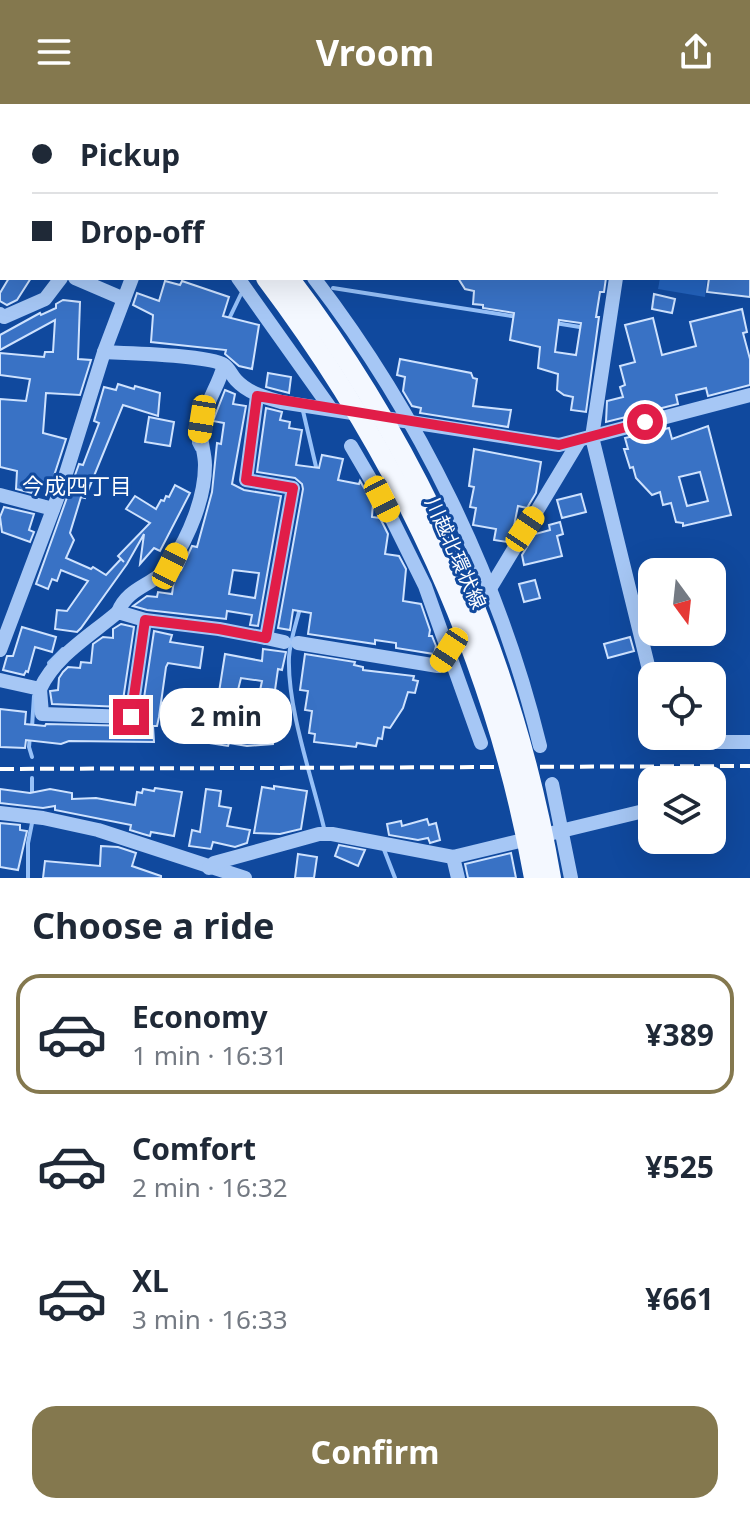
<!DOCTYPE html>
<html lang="en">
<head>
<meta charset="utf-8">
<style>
  :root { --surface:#fff; --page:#f6f6f7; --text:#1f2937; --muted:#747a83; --line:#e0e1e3; --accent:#84784e }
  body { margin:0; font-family:"Noto Sans","Noto Sans JP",sans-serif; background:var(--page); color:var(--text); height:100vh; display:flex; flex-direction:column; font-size:30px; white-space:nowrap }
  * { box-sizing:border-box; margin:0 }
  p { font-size:26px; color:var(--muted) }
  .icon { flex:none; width:44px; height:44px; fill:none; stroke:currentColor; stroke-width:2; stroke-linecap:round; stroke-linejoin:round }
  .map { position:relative; height:774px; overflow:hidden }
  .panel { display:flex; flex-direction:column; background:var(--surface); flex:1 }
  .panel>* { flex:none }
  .banner { position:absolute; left:0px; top:0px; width:750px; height:176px; box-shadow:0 8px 32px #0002; display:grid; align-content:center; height:176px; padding:0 32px; background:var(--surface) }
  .needle { width:52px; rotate:165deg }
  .fabs { position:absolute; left:638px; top:454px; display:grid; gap:16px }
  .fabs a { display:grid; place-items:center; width:88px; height:88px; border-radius:16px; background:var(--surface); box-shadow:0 8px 32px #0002; font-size:40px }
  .end { position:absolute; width:36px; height:36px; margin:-18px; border:10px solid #e11d48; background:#fff; box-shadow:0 0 0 4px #fff }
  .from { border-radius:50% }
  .bubble { position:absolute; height:56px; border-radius:24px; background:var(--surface); box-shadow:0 8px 32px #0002; font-size:26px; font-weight:700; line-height:56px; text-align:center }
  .car { position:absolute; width:24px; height:48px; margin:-24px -12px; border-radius:10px; box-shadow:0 0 6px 2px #0007; background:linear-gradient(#f5c518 24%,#345 0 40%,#f5c518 0 76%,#345 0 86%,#f5c518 0) }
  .banner b { display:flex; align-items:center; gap:28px; height:76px; font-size:30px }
  .banner b+b { border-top:2px solid var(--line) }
  .banner i { width:20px; height:20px; background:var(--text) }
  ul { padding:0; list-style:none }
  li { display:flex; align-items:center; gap:24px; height:120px; margin:0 16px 12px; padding:0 16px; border:4px solid transparent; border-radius:24px }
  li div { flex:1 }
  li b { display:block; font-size:30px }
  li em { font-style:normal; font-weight:700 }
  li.selected { border-color:var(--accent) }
  li>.icon { width:72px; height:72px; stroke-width:1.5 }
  h2 { padding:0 32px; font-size:36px; line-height:96px }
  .button { display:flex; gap:16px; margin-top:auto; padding:16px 32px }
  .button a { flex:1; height:92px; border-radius:24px; background:var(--accent); color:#fff; font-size:32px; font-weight:700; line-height:92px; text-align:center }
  header { display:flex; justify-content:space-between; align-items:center; height:104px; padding:0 32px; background:var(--accent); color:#fff; font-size:36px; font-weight:700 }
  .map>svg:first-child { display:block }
</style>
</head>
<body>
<header><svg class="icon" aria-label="menu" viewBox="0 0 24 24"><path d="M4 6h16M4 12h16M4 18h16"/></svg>Vroom<svg class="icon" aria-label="share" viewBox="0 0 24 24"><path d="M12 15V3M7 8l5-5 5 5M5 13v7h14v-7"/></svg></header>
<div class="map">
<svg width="750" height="774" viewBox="0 0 750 774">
  <rect width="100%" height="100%" fill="#10499e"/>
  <polygon fill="#2362bc" points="660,174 707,174 705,193 658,185"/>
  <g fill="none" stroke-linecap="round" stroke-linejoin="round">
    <g stroke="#97c1f8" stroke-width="4">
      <polyline points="309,2 310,0"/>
      <polyline points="333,184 518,213"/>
      <polyline points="228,217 241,190"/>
      <polyline points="555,219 586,224"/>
      <polyline points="303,307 317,367"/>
      <polyline points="194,327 194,339 197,345"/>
      <path d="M 300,504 C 296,520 290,537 289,553 C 287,603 312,674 324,724"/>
      <polyline points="49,559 63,545"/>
      <polyline points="32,623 34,592"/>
      <polyline points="30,631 29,643 32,653"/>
      <polyline points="32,691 32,674"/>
      <polyline points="383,743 395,774"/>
      <polyline points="28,774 28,739 32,719"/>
    </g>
  </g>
  <g fill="#3972c5" stroke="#cee2fe" stroke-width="2" fill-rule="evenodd">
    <polygon points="9,174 31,174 17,196 7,201 0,197 0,189"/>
    <path d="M 458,174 L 606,174 L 604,188 L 600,188 L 596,213 L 599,213 L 586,308 L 571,306 L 573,293 L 564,291 L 557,286 L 558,270 L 538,264 L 540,243 L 510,236 L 514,209 L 483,204 L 483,201 L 473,200 L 474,187 L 465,185 ZM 559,216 L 581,219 L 576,251 L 555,248 Z"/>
    <polygon points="709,174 750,174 750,193 707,188"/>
    <polygon points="165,177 180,181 182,177 229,193 223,212 259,221 252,265 239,262 225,250 226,246 151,238 153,211 133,201 137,189 159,197"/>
    <polygon points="654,190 675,195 672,209 652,205"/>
    <polygon points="63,196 80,198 78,255 91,256 80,291 46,289 43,329 66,335 50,384 34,379 32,389 16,385 17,367 0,363 0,295 26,297 30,275 0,271 0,249 44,253 45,248 53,248 55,216 0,246 0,231 40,209 41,211 56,204 56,200"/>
    <polygon points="742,205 747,228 743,229 750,255 750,281 708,292 706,284 676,291 678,300 606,318 607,297 623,293 620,283 625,281 620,262 635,258 625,221 653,214 662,251 696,242 690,218"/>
    <polygon points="400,255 471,269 473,274 477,275 473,302 511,306 508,323 420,309 421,304 412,302 403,287 405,273 397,271"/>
    <polygon points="268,269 291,273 289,289 266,283"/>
    <polygon points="118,280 134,285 135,282 160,289 158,312 123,301 85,394 81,393 70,429 74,436 66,454 91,465 93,463 106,471 121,455 124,458 118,452 150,419 126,405 135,392 156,405 161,396 164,397 166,392 169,393 175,381 190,389 160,447 154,444 140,460 144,430 127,460 81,524 77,528 55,525 57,506 67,507 88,477 61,466 57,477 52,475 48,485 36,480 79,360 83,361 99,319 94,317 104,283 116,286"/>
    <path d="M 225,286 L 235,290 L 233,300 L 246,302 L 232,380 L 244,386 L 281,392 L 258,522 L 250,521 L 252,511 L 227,507 L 226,515 L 147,506 L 133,502 L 147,492 L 157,493 L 158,488 L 172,490 L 175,470 L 181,466 L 192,442 L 197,443 L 212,388 L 217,339 L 221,340 L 224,319 L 213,317 ZM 233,466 L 259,469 L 255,494 L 229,490 Z"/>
    <polygon points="266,304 282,308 280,316 290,318 289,324 302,326 296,361 319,364 322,351 343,355 338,376 359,380 360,377 373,399 372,413 380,414 388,430 385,450 399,452 406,465 403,497 421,500 430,526 429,532 432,532 436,542 434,550 396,544 396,539 375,536 375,540 308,530 311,509 293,506 290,526 278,524 303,385 302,380 295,374 257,368"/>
    <polygon points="149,313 174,318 170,342 145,338"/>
    <path d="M 708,322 L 731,411 L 683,422 L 683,419 L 676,418 L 671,399 L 663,401 L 660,388 L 652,391 L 636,374 L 633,363 L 630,364 L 624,345 L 628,345 L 625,334 L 669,324 L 672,335 ZM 700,368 L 708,397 L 687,402 L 679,373 Z"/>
    <polygon points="474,345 541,358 536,389 527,404 518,402 513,427 507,438 494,436 496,425 473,421 476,404 470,403 474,383 469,382"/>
    <polygon points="581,390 586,408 562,414 557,396"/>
    <polygon points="4,403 34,410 29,426 34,428 30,438 2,428 0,413"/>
    <polygon points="560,418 563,430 557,432 562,452 524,461 522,451 535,430 550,426 549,421"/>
    <polygon points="535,476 540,494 524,498 519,480"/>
    <polygon points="121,520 134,523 122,603 52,600 50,587 58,586 59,574 63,568 68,563 80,564 81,558 91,559 93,540 103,533 113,534 113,525"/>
    <polygon points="22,523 56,533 52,548 35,543 28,568 26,567 24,571 3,566 7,552 13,552"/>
    <polygon points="154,527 172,531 170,538 203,543 200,564 168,559 166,563 159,613 157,622 153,622 154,638 69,637 61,640 26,636 25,644 0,643 0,605 26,608 25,620 45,622 46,620 136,622 141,614"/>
    <polygon points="630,533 634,547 608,554 604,540"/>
    <polygon points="263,545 286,548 282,566 278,565 275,586 278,587 273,640 247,642 229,639 228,642 202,638 204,624 213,625 215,609 234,612 233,617 258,622 263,597 258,596 262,577 241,574 237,590 219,588 225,550 262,557"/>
    <polygon points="305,550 355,558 354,561 363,563 363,566 414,572 413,576 418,577 415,589 408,588 403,604 390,624 384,623 382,635 378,634 376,642 357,639 356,643 314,638 315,630 309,629 312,607 305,606 308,587 300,586"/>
    <polygon points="274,682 307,687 301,725 280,730 254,729 262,683 274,685"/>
    <polygon points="155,684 182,688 174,732 151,728 150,732 143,730 130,726 131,721 55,706 55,702 43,704 0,699 0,685 30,689 50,685 72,689 72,695 96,694 135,701 137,688 142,689 143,685 154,687"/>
    <polygon points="206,685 221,687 219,702 231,704 227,722 250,726 247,739 235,743 213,738 211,745 189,742 192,726 200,728"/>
    <polygon points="427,715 429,721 436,719 440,736 430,739 428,734 418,736 389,731 387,720 401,717 402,722"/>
    <polygon points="0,719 20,721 20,726 27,727 18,766 0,763"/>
    <polygon points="339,741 365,746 358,762 335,752"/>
    <polygon points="101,742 118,743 136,749 132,762 161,772 161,774 43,774 45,757 100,762"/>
    <polygon points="511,749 516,774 468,774 465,760"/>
    <polygon points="298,750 317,753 314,774 295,774"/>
  </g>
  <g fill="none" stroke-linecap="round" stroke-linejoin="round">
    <g stroke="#a6c7f5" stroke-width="14">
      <polyline points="622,0 622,2"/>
      <polyline points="187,2 187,0"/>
      <polyline points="0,141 2,138"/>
      <polyline points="75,174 124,195"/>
      <polyline points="238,174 331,305"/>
      <path d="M 314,174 C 419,311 499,474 540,642"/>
      <polyline points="616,174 592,333 652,578"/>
      <polyline points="0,210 4,213 45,195 61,174"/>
      <path d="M 104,248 C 126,249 210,251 224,261 C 229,264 232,272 236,276 C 248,289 264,293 281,298 L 559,341 L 750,291"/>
      <polyline points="351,342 382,395 425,482 481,639"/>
      <polyline points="0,391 53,405"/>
      <path d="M 118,508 C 129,481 156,482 171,459 C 189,432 205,394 205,361 C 205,346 198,334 202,318 C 206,298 219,281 224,261"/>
      <polyline points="266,534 284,538"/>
      <polyline points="298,539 438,562 491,483 579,337"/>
      <polyline points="0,546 63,379 104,248 132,174"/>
      <path d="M 0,576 L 40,585 C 56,551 90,532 118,508 L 145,516 L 219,525 L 266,534 L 293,384 L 246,376 L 257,292"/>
      <polyline points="40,585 42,610 131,613 145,516"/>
      <polyline points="668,632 670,638 750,638"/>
      <polyline points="552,680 571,774"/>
      <polyline points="0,709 43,714 98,726 245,774"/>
      <polyline points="453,753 458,774"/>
      <polyline points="209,764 214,759 319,730 332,730 453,753 652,705"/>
    </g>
    <g stroke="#f4f8ff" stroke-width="20">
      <polyline points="131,0 133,2"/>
      <polyline points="153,0 154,2"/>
    </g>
    <g stroke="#fff" stroke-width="4" stroke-dasharray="14 6" stroke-linecap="butt">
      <polyline points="748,57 750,57"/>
      <polyline points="0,91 2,91"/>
      <polyline points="0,665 750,662"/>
    </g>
    <g stroke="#f4f8ff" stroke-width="20">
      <path d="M 266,174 C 400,352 495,554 534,774"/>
      <path d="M 289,174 C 422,349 514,557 551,774"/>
    </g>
  </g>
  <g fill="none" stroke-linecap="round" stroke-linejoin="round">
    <polyline stroke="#e11d48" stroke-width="10" points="131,613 145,516 219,525 266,534 293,384 246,376 257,292 559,341 645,318"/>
  </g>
  <g text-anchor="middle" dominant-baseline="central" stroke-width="6" stroke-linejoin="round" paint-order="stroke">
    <g font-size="20" fill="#fff" stroke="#10499e">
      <text transform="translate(456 449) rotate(66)">川越北環状線</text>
    </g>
    <g font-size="22" fill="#fff" stroke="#10499e">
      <text x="77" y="381">今成四丁目</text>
    </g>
  </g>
</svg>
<div class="fabs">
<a><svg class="needle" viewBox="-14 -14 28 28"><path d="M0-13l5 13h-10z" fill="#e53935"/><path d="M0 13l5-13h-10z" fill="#747a83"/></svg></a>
<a><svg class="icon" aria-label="locate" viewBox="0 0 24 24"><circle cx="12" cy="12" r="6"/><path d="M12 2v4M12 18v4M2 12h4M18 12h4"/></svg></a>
<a><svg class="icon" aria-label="layers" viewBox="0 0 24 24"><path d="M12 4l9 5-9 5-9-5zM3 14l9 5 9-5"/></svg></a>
</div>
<i class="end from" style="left:645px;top:318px"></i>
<i class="end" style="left:131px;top:613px"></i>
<div class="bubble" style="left:160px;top:584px;width:132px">2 min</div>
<i class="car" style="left:202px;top:315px;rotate:189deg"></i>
<i class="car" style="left:382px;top:395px;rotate:153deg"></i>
<i class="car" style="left:525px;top:425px;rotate:34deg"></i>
<i class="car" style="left:170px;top:462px;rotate:27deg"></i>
<i class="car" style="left:449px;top:546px;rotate:213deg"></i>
<div class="banner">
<b><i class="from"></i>Pickup</b>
<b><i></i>Drop-off</b>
</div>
</div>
<section class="panel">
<h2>Choose a ride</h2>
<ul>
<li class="selected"><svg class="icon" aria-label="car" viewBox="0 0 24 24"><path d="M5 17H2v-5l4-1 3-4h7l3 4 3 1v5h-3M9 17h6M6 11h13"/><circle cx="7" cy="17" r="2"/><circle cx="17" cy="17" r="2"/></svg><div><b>Economy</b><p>1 min · 16:31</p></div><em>¥389</em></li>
<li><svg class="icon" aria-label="car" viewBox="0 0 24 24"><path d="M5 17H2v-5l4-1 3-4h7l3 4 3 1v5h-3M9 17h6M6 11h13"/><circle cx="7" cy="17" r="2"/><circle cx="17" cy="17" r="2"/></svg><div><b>Comfort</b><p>2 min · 16:32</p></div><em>¥525</em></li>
<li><svg class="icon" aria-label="car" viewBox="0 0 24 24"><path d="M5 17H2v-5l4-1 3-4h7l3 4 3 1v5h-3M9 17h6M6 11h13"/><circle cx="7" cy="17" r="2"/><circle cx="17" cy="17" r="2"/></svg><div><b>XL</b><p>3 min · 16:33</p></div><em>¥661</em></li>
</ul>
<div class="button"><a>Confirm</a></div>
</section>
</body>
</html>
